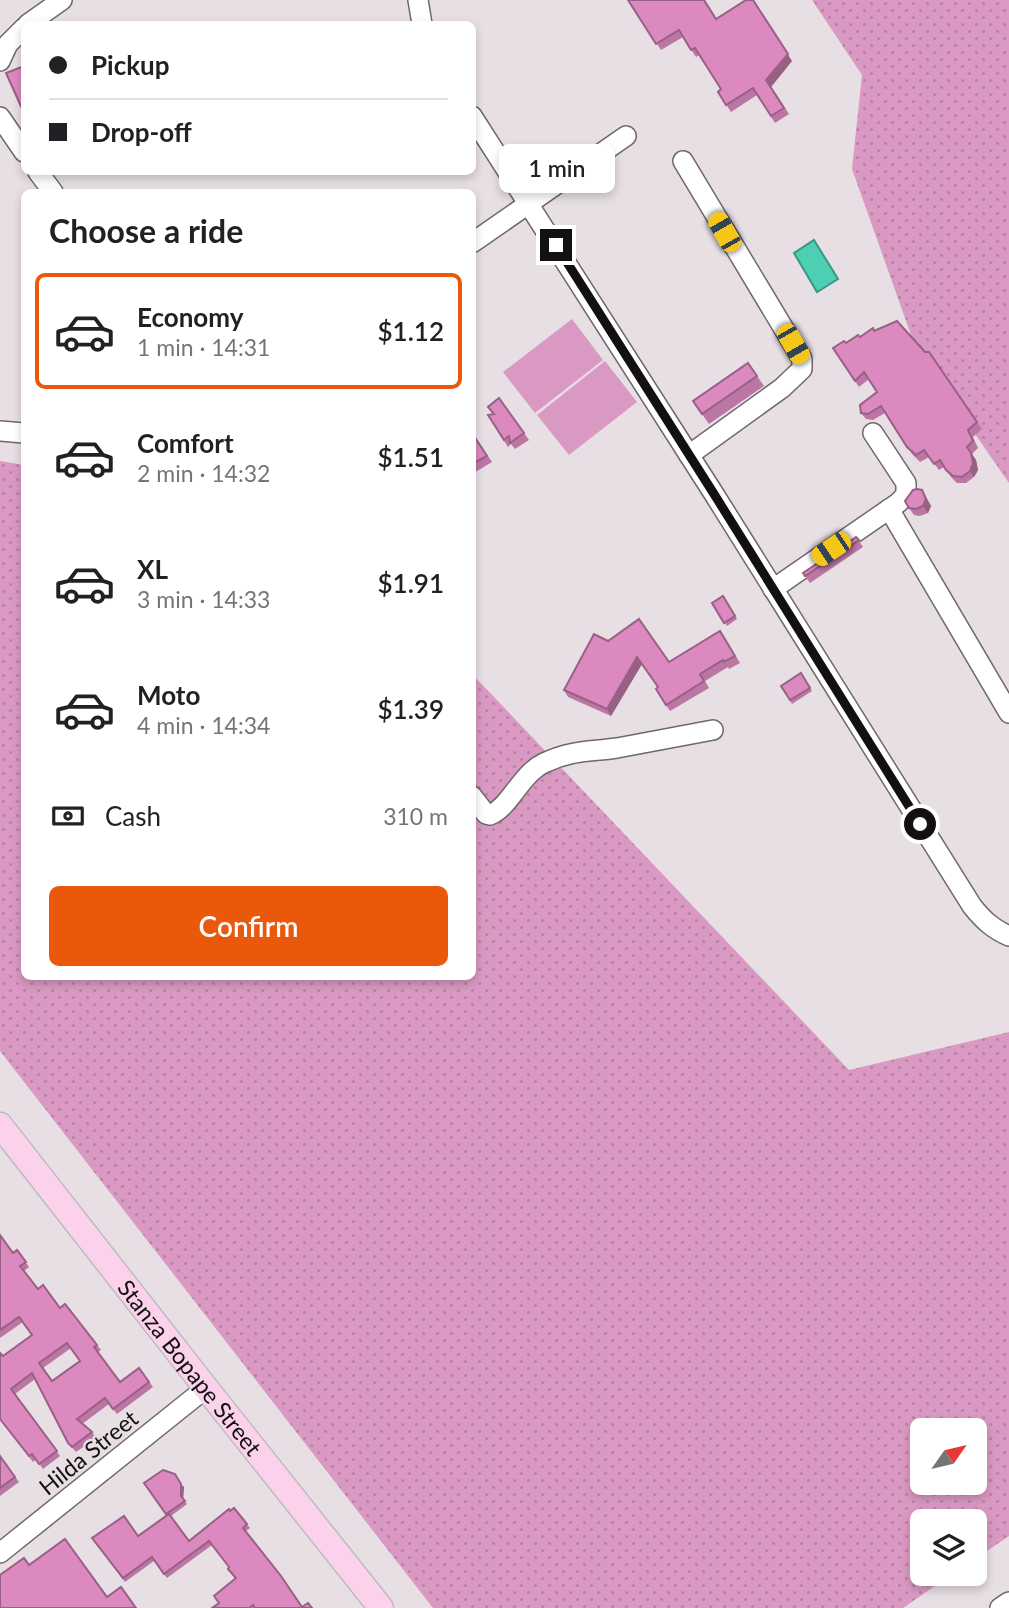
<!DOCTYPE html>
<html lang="en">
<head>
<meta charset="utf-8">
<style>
  :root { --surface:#fff; --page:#f2f2f2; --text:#202124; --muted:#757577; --line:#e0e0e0; --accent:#ea580c }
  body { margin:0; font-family:Lato,sans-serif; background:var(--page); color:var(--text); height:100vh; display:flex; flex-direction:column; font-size:26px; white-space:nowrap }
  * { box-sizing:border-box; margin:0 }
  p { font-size:23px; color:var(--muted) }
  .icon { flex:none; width:38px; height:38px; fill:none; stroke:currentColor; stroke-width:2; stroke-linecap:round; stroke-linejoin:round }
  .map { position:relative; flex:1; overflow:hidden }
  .side { position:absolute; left:21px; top:189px; width:455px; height:791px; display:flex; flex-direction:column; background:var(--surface); border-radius:10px; box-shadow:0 4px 10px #0003 }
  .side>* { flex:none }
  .hud { position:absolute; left:21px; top:21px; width:455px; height:154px; border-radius:10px; box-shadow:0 4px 10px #0003; display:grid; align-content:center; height:154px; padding:0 28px; background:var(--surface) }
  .needle { width:46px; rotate:56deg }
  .fabs { position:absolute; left:910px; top:1418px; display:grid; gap:14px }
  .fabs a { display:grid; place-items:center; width:77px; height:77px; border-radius:10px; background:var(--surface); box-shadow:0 4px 10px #0003; font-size:35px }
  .end { position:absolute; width:32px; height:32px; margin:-16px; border:9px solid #131012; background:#fff; box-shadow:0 0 0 4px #fff }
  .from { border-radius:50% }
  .bubble { position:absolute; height:49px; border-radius:10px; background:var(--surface); box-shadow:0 4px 10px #0003; font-size:23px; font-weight:600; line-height:49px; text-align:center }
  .car { position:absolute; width:21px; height:42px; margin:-21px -10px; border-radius:9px; box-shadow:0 0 5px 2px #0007; background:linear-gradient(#f5c518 24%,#345 0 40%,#f5c518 0 76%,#345 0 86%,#f5c518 0) }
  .hud b { display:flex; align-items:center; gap:24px; height:66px; font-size:26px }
  .hud b+b { border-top:2px solid var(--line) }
  .hud i { width:18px; height:18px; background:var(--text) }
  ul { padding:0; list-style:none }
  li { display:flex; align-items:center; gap:21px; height:116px; margin:0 14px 10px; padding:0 14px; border:4px solid transparent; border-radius:10px }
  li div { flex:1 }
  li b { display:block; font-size:26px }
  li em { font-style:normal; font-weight:600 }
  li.on { border-color:var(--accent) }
  li>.icon { width:63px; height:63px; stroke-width:1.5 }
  h2 { padding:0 28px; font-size:32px; line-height:84px }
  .pay { display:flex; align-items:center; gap:18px; height:77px; padding:0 28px; font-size:26px }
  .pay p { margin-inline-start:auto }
  .action { display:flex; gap:14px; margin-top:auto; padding:14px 28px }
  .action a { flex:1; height:80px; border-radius:10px; background:var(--accent); color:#fff; font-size:28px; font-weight:600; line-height:80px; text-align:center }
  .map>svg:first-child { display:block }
</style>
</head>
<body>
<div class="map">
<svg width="1009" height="1608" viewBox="0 0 1009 1608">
  <defs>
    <pattern id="grass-dots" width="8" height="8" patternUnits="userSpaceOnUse" patternTransform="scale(1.75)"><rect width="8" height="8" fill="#da99c2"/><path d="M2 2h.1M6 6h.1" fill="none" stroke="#ba83a6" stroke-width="1.8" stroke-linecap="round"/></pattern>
  </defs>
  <rect width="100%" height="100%" fill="#e7dfe4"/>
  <g fill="url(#grass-dots)" fill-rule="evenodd">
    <polygon points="812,0 1009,0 1009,483 916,349 852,169 862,75"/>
    <path d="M 0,461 L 24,465 L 24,976 L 472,976 L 473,675 L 849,1070 L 1009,1032 L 1009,1536 L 975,1559 L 975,1521 L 922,1521 L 922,1573 L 954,1573 L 903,1608 L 433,1608 L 0,1051 ZM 922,1430 L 975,1430 L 975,1482 L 922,1482 Z"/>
  </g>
  <g fill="#da99c2">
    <polygon points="572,319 603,360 535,413 503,372"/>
    <polygon points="605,361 637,402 569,455 537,415"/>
  </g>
  <polygon fill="#4dcfb4" stroke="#3c9683" stroke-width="2" points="814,240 838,279 817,292 794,253"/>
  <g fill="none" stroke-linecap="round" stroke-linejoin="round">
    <defs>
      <g id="minor">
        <polyline points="418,0 422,24"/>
        <polyline points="28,24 62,0"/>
        <polyline points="0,61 8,44 24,28"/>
        <path d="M 472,116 L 714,494 L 972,906 C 983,920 993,929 1009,936"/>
        <polyline points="0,117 24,152"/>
        <polyline points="683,161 802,359 802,369 782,388 689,455"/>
        <polyline points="38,172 53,192"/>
        <polyline points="472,243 626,136"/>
        <polyline points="0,431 24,433"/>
        <polyline points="889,509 1009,713"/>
        <polyline points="773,589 898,503 906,495 906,483 873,433"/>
        <path d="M 472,796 L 486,814 L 490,815 C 509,808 521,774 544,763 C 571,750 589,752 617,748 C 649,742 681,736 713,730"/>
        <polyline points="0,1553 206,1388"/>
        <polyline points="1000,1608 1009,1602"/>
      </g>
      <g id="major">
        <path id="s1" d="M 0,1125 L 206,1388 L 381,1608"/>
      </g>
    </defs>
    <use href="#minor" stroke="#6e686b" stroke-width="22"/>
    <use href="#major" stroke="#bdbcbd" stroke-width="27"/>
    <use href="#minor" stroke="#fff" stroke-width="19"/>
    <use href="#major" stroke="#fbd1ec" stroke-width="24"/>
  </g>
  <g fill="#bc76a3" fill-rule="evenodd">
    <polygon points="628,0 717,19 792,61 771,87 789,114 775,123 757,95 731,112 718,92 721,89 699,55 696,57 683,37 661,50"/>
    <polygon points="874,331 925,352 929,352 982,429 973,437 978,448 972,454 976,460 978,470 974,477 966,483 957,483 951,477 944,467 939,470 929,457 920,462 912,454 885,413 873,420 866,419 861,413 877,392 869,379 859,387 833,348 860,337"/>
    <polygon points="748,363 764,386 709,424 693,401"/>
    <polygon points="499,398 529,440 515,449 511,444 508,447 488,415 493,414 488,407"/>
    <polygon points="472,433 492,462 472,474"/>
    <polygon points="922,490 931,506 928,513 920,516 914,515 909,508"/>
    <polygon points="856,537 863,547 810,583 803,573"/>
    <polygon points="723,596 737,619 727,626 712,603"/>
    <polygon points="725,638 740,663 729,669 728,667 705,681 709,688 670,711 666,705 658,687 642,664 611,716 568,697 564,690 608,641 669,662"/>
    <polygon points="801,673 812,691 792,704 781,686"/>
    <path d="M 0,1235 L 13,1253 L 17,1250 L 29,1267 L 24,1271 L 38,1289 L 60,1308 L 97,1345 L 101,1350 L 98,1352 L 120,1382 L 139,1368 L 153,1387 L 117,1414 L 109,1404 L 82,1424 L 92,1432 L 96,1438 L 76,1452 L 68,1443 L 35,1379 L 15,1394 L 60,1456 L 43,1469 L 36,1459 L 33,1462 L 0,1419 L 3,1356 L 32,1335 L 23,1322 L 0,1338 ZM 71,1348 L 80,1361 L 52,1381 L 43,1368 Z"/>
    <polygon points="0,1456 19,1482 0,1496"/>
    <polygon points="144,1483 184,1487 183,1499 187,1504 171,1516 189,1541 234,1508 250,1528 246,1531 302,1607 312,1608 212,1608 219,1603 235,1579 229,1567 212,1545 167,1578 154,1561 125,1582 92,1538 138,1536 166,1515"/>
  </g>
  <g fill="#996085">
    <polygon points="756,4 792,61 771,87 789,114 766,80"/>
    <polygon points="967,447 976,460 978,470 974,477 970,471"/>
    <polygon points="922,490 931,506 928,513 923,506"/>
    <polygon points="637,657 642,664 611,716 607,709"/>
    <polygon points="181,1484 184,1487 183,1499 181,1496"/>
  </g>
  <g fill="#db89be" stroke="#996085" stroke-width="2" fill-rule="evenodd">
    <polygon points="628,0 704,0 716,19 746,0 753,0 788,54 766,80 784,108 771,116 753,88 726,105 718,92 721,89 695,48 691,50 679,30 656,44"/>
    <polygon points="24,66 24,113 6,73"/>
    <polygon points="897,321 925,352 929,352 977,422 968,430 973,441 967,447 971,453 973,463 970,471 962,477 953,476 946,470 940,460 934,464 924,450 916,455 907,447 881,406 868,414 861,413 860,405 877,392 864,372 855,381 833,348 844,341 846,343 858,335 860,337 873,328 874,331"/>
    <polygon points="748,363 757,376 702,414 693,401"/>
    <polygon points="499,398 524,433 510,443 509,436 504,440 488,415 494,414 488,407"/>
    <polygon points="472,433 487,456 472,464"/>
    <polygon points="917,489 922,490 926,499 923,506 916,509 909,508 905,501 913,490"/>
    <polygon points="856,537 859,540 805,576 803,573"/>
    <polygon points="723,596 735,616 724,623 712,603"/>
    <polygon points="639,619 669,662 720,631 735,656 724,662 723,660 700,674 704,681 666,705 656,689 658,687 637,657 607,709 564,690 594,634 608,641"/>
    <polygon points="801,673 810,688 790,700 781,686"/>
    <path d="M 0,1235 L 13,1253 L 17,1250 L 26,1262 L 20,1266 L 38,1289 L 43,1285 L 60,1308 L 65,1304 L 97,1345 L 94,1347 L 120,1382 L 139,1368 L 149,1382 L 113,1409 L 105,1398 L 77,1419 L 92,1432 L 72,1447 L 68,1443 L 32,1373 L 11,1389 L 57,1451 L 39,1464 L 32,1454 L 29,1456 L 0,1419 L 0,1353 L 3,1356 L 32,1335 L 19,1317 L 0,1330 ZM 67,1343 L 80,1361 L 52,1381 L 39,1363 Z"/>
    <polygon points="0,1456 15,1477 0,1488"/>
    <polygon points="163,1470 175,1474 181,1484 181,1496 185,1501 166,1514 144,1483"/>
    <polygon points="234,1508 247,1524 243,1528 281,1576 302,1607 308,1603 312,1608 255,1608 253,1605 249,1608 212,1608 219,1603 214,1596 236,1578 228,1569 229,1567 209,1541 164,1574 152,1557 123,1578 92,1538 124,1516 138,1536 169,1514 189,1541 229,1509 230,1511"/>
    <polygon points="65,1539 107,1597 121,1587 136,1608 0,1608 0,1575 24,1558 29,1565"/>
  </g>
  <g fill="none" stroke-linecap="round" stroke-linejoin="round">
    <polyline stroke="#131012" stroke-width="9" points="556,245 714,494 920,824"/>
  </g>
  <g text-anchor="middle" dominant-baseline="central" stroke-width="5" stroke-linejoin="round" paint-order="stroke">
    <g font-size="23" fill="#131012" stroke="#e7dfe4">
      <text stroke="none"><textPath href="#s1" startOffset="308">Stanza Bopape Street</textPath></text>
      <text transform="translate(88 1452) rotate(-39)">Hilda Street</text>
    </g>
  </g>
</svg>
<div class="fabs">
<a><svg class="needle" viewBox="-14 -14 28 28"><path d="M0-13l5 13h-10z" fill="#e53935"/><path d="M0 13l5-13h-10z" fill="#757577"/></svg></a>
<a><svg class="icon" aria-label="layers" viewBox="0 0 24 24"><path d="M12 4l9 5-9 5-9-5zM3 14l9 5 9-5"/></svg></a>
</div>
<i class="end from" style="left:920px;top:824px"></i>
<i class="end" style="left:556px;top:245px"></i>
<div class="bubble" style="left:499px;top:144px;width:116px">1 min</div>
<i class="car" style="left:724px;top:232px;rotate:330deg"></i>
<i class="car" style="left:793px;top:344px;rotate:150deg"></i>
<i class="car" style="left:831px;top:549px;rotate:236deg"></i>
<div class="hud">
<b><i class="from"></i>Pickup</b>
<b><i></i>Drop-off</b>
</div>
<section class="side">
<h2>Choose a ride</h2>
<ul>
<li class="on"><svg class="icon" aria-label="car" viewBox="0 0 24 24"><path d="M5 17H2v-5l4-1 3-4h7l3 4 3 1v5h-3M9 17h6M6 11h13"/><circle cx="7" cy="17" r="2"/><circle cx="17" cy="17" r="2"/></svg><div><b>Economy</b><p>1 min · 14:31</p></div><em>$1.12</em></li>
<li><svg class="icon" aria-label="car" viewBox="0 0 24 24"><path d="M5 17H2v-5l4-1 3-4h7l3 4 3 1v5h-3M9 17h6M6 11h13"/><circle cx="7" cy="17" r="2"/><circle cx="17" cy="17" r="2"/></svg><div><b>Comfort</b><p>2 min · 14:32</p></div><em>$1.51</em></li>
<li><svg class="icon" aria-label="car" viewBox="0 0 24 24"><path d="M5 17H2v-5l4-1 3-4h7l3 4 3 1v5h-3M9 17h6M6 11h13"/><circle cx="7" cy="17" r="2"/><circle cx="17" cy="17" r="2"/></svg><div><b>XL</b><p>3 min · 14:33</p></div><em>$1.91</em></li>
<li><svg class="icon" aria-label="car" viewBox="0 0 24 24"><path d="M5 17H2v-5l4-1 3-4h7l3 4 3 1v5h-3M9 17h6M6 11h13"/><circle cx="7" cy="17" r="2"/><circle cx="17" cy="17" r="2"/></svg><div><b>Moto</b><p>4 min · 14:34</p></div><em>$1.39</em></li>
</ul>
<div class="pay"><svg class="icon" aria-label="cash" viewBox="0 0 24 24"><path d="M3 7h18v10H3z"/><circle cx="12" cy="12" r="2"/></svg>Cash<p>310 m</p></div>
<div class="action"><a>Confirm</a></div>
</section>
</div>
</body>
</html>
